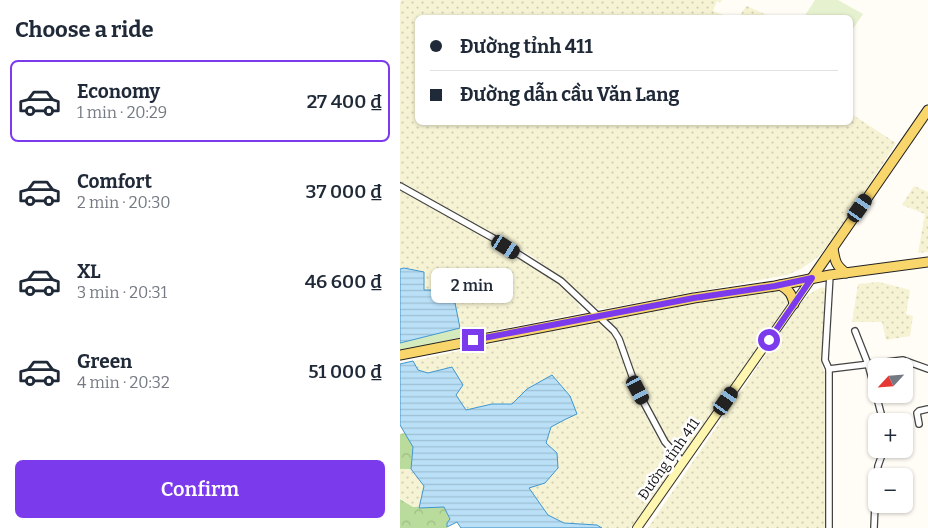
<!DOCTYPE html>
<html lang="en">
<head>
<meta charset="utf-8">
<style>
  :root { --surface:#fff; --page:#f6f6f7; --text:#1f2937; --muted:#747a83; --line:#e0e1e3; --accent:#7c3aed }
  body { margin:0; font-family:Bitter,serif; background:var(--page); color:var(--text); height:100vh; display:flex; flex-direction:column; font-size:19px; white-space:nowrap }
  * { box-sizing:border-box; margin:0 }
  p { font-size:16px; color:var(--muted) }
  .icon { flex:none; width:28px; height:28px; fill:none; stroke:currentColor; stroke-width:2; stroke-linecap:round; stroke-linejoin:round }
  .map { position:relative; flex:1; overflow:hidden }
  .drawer { display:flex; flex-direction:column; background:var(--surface); width:400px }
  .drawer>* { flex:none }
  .banner { position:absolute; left:15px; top:15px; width:438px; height:110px; border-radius:8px; box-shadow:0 1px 4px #0004; display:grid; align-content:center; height:110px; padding:0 15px; background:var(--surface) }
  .needle { width:32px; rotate:244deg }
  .controls { position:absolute; left:468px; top:358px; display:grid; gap:10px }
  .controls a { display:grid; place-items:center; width:45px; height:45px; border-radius:8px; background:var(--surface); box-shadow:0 1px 4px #0004; font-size:25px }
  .end { position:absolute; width:22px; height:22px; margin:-11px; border:6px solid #7c3aed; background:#fff; box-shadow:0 0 0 2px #fff }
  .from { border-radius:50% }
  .bubble { position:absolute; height:35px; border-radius:8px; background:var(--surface); box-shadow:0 1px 4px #0004; font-size:16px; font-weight:600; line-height:35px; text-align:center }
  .car { position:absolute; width:15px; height:30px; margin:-15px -8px; border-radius:6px; box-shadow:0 0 4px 1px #0007; background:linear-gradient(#222 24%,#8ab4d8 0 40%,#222 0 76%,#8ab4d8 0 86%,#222 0) }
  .banner b { display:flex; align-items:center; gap:18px; height:48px; font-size:19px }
  .banner b+b { border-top:1px solid var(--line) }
  .banner i { width:12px; height:12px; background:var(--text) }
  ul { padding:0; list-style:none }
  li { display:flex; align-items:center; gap:15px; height:82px; margin:0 10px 8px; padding:0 5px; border:2px solid transparent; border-radius:8px }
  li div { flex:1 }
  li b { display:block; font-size:19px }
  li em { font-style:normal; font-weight:600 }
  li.current { border-color:var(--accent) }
  li>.icon { width:45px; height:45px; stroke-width:1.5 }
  h2 { padding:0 15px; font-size:22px; line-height:60px }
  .button { display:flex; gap:10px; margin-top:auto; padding:10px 15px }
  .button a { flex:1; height:58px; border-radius:8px; background:var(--accent); color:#fff; font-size:20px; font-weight:600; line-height:58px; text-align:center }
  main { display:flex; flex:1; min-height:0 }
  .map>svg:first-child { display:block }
</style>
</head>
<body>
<main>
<section class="drawer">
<h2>Choose a ride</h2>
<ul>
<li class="current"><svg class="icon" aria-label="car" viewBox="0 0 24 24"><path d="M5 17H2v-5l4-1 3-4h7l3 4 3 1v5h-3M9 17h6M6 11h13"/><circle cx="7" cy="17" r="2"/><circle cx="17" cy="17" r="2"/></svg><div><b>Economy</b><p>1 min · 20:29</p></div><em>27 400 ₫</em></li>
<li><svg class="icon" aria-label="car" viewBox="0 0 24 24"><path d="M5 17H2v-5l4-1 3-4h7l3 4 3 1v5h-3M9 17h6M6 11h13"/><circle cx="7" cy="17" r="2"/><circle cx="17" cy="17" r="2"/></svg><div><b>Comfort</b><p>2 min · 20:30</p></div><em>37 000 ₫</em></li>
<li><svg class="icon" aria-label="car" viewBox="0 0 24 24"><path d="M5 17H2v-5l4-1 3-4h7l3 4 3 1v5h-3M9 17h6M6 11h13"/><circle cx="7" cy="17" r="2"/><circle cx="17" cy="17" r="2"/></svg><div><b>XL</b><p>3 min · 20:31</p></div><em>46 600 ₫</em></li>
<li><svg class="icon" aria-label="car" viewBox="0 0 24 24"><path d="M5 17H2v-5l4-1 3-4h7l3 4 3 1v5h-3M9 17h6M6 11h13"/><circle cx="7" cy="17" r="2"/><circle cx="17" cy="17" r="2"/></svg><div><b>Green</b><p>4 min · 20:32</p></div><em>51 000 ₫</em></li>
</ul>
<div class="button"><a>Confirm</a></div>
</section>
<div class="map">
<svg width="528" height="528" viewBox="0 0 528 528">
  <defs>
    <pattern id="farmland-dots" width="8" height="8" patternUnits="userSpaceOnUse" patternTransform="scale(1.25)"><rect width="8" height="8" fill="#f6f3d4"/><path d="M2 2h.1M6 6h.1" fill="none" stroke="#d2cfb5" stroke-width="1.8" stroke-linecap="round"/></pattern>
    <pattern id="forest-crowns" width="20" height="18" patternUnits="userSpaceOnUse" patternTransform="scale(1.25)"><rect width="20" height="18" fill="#b9dc9c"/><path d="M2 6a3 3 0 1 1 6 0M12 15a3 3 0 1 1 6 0" fill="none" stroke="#9ebc85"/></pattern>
    <pattern id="water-rules" width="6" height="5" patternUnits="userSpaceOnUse" patternTransform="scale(1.25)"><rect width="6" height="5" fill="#b9e0f7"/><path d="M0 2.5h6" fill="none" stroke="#9ebfd3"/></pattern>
  </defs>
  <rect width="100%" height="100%" fill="#fffdf5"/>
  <g fill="url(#farmland-dots)">
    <polygon points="1,0 322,0 320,3 317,1 313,11 329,17 18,18 18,122 450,122 450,113 496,143 436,236 418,257 401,269 387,275 203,309 196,308 189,303 161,278 133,257 0,182 0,3"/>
    <polygon points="346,6 347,6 371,17 339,17"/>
    <polygon points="514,186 528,192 528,252 518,253 525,214 502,205"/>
    <polygon points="0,188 131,261 175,297 181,310 180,313 75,334 75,326 60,328 55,303 40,299 24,290 4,268 0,269"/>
    <polygon points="479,282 510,290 506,314 513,316 510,336 486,340 482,322 452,322 458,284"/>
    <polygon points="422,287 426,289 422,366 426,374 425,528 248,528 400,304 409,294"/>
    <polygon points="373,289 382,289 389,297 388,303 284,453 268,442 235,378 230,357 218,330 209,323 208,318"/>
    <polygon points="195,321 202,323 214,337 223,358 233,390 272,466 270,475 231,528 202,528 197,525 164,523 147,515 128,487 157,453 146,443 151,427 166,419 127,389 112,404 92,404 66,410 56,395 28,373 18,370 13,361"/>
    <polygon points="0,469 11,469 24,486 19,508 13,507 0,498"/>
  </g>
  <polygon fill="#d5ebbd" points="76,326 75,334 0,351 0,343 60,328"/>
  <g fill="url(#forest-crowns)">
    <polygon points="5,433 13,447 11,469 0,469 0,434"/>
    <polygon points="0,499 13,507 44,507 50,520 47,523 47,528 0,528"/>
  </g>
  <polygon fill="#e6f2cf" points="415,0 438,0 463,14 450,33 450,18 404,17"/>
  <g fill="url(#water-rules)" stroke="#3f96cf">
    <polygon points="4,268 24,272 24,290 35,290 41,299 55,303 60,328 0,343 0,269"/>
    <polygon points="13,361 18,370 28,373 52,367 63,385 56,395 66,410 92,404 112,404 127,389 152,375 170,396 177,414 166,419 151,427 146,443 157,453 158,468 145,483 129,488 148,515 164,523 197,525 202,528 61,528 57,522 47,527 47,523 50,519 44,507 19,508 24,486 11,469 13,447 0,425 0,364"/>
  </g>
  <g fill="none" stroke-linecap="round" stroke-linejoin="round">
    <defs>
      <g id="minor">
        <polyline points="0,186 93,238 161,281 214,331 219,339 237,390 265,442 283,462"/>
        <polyline points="455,331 468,364 483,421"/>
        <polyline points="429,369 503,360 528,369"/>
        <polyline points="519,424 517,413 519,411 528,409"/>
        <polyline points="477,476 478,466 484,449"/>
        <polyline points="429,528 429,369 425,360 430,275"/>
        <polyline points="474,528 476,482"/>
      </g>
      <polyline id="secondary" points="237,528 412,278"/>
      <g id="primary">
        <path d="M 433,248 C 435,260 435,265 446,273"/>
        <polyline points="412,278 528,110"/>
        <path d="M 380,285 C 389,290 392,294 394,304"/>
        <polyline points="0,355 294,298 375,286 430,275 528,262"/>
      </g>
    </defs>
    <use href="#minor" stroke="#444" stroke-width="8"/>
    <use href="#secondary" stroke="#333" stroke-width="10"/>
    <use href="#primary" stroke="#222" stroke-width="11"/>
    <use href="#minor" stroke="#fff" stroke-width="5.5"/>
    <use href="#secondary" stroke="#fff6b0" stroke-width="8"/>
    <use href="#primary" stroke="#f9d66b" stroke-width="9"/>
  </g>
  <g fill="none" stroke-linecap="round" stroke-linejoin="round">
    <polyline stroke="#7c3aed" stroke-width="6" points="73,340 294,298 375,286 412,278 369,340"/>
  </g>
  <g text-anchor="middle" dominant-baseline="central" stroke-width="5" stroke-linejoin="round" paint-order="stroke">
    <g font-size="14" fill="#111" stroke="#fff">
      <text transform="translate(269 459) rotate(-55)">Đường tỉnh 411</text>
    </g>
  </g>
</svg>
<div class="controls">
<a><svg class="needle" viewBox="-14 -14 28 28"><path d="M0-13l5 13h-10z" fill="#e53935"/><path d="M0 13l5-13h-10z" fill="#747a83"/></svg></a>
<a>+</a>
<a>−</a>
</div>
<i class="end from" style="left:369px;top:340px"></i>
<i class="end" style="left:73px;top:340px"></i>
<div class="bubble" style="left:31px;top:268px;width:82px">2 min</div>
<i class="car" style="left:460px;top:208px;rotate:35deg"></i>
<i class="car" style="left:106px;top:247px;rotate:122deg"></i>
<i class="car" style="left:238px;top:390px;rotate:152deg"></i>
<i class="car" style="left:326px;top:401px;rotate:35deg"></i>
<div class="banner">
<b><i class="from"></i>Đường tỉnh 411</b>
<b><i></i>Đường dẫn cầu Văn Lang</b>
</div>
</div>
</main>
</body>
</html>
